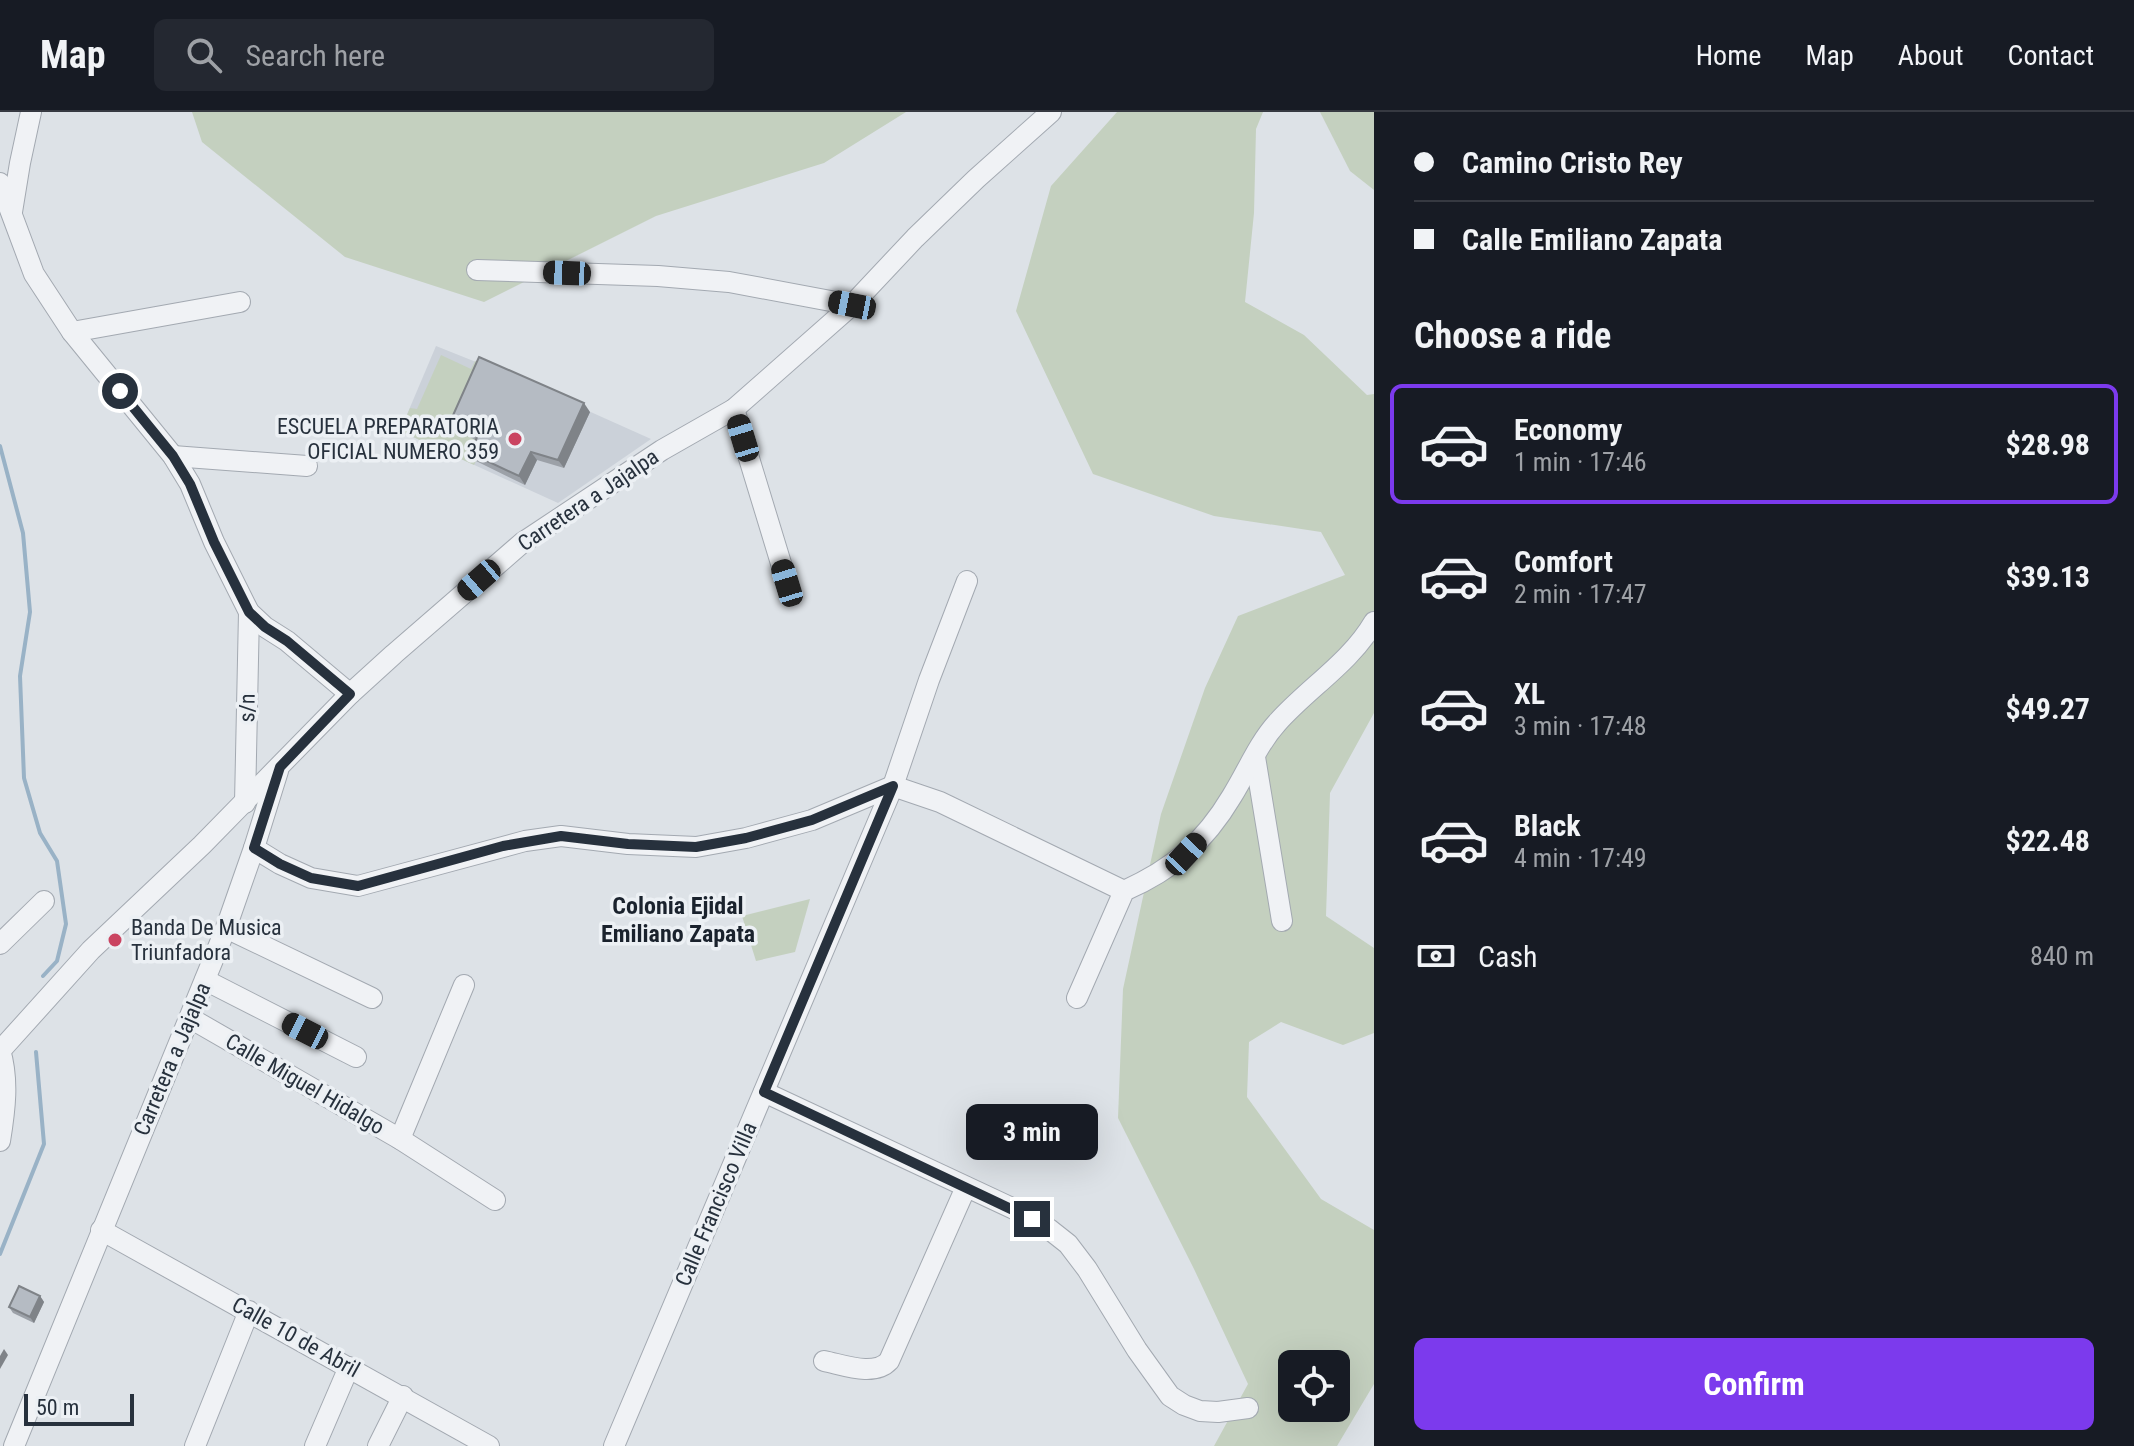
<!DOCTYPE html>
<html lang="en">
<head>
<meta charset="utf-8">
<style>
  :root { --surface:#171b24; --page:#242831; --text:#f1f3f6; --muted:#9ea1a6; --line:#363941; --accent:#7c3aed }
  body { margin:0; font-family:"Roboto Condensed",sans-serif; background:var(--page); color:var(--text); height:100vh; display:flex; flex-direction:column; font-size:30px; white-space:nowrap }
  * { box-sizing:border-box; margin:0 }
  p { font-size:26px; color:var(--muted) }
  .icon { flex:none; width:44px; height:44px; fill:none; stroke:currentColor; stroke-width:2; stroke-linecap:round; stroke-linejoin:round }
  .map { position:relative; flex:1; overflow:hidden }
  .sheet { display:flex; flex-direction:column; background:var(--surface); width:760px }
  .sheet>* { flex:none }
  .banner { display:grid; align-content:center; height:176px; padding:0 40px; background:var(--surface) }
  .fabs { position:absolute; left:1278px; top:1238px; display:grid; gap:16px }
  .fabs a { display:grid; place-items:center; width:72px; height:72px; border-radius:12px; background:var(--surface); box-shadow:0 8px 32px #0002; font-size:40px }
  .scale { position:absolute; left:24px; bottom:20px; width:110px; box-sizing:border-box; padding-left:8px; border:4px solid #27313d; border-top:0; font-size:22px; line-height:28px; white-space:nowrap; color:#27313d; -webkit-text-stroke:6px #ecf0f4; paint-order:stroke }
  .end { position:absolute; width:36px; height:36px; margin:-18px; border:10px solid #27313d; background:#fff; box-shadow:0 0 0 4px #fff }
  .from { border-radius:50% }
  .bubble { position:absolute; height:56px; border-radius:12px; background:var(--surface); box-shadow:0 8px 32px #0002; font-size:26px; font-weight:700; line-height:56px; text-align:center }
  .car { position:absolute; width:24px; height:48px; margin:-24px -12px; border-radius:10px; box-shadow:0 0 6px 2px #0007; background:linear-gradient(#222 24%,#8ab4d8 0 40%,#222 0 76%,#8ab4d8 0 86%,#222 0) }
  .banner b { display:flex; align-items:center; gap:28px; height:76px; font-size:30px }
  .banner b+b { border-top:2px solid var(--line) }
  .banner i { width:20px; height:20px; background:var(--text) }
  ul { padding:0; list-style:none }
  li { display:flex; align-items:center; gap:24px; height:120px; margin:0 16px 12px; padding:0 24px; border:4px solid transparent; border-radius:12px }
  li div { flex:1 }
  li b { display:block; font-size:30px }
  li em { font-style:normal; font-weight:700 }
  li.current { border-color:var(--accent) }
  li>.icon { width:72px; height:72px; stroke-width:1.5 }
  h2 { padding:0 40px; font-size:36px; line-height:96px }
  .pay { display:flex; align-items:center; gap:20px; height:88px; padding:0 40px; font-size:30px }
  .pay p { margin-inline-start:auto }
  .button { display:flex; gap:16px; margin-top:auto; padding:16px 40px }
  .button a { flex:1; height:92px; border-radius:12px; background:var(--accent); color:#fff; font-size:32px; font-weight:700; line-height:92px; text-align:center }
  header { display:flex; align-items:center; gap:48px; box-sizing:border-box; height:112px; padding:0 40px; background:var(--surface); border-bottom:2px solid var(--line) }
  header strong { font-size:38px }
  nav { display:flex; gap:44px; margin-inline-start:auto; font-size:28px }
  .search { width:560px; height:72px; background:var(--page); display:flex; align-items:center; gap:20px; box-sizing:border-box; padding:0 28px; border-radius:12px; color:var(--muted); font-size:30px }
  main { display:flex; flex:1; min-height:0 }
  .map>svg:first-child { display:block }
</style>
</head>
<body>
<header>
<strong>Map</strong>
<div class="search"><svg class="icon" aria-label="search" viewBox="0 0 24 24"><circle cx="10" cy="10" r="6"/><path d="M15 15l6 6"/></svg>Search here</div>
<nav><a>Home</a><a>Map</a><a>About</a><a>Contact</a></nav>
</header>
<main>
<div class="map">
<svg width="1374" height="1334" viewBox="0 0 1374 1334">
  <rect width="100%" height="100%" fill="#dde2e7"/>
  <polygon fill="#cbd1d9" points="436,234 506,262 651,327 558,391 400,319"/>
  <g fill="#c4d0bf" fill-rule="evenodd">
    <polygon points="192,0 906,0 824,51 656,104 484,190 345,145 202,30"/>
    <path d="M 1117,0 L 1263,0 L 1256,17 L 1254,101 L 1245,190 L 1304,223 L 1367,283 L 1374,282 L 1374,601 L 1330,681 L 1326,804 L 1374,836 L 1374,921 L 1343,933 L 1281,910 L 1249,930 L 1247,985 L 1321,1087 L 1374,1118 L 1374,1272 L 1337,1334 L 1214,1334 L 1248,1272 L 1194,1157 L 1118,1006 L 1123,877 L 1161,702 L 1205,576 L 1238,504 L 1345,463 L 1321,420 L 1214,404 L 1093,362 L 1016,199 L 1051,74 ZM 1292,1252 L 1336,1252 L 1336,1296 L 1292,1296 Z"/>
    <polygon points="1320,0 1374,0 1374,78 1350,59"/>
    <polygon points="441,243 471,257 475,249 485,254 456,318 474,327 517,267 474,353 400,319 410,296 417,297"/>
    <polygon points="810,787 795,840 756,849 742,804"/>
  </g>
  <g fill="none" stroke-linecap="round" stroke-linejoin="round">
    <g stroke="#99b2c6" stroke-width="4">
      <polyline points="0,334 23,421 30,500 20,564 24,666 40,721 57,749 66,812 57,849 43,864"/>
      <polyline points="0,1142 44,1032 36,940"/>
    </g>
    <defs>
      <g id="minor">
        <polyline points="0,71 34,162 72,220 173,344 190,372 214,430 249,500 265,515 287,529 350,582"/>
        <polyline points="12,100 20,51 31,0"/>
        <polyline points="477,158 658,164 729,170 852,193"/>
        <polyline points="72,220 240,190"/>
        <polyline points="734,297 787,471"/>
        <polyline points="173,344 307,354"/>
        <polyline points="1255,645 1282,809"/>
        <polyline points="893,674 940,690 1124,779"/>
        <polyline points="245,691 249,500"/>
        <polyline points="254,736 280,752 311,766 358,774 525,729 561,724 628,732 696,735 746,726 812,708 893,674"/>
        <polyline points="226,816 372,886"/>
        <polyline points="0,832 44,789"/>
        <polyline points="205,868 356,945"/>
        <path d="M 1077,886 L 1124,779 C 1173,757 1204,731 1232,684 C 1247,660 1258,632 1277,611 C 1308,576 1350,551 1374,510"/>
        <polyline points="190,906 400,1027 495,1088"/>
        <path d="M 0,938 C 9,968 5,998 0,1029"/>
        <polyline points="0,939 91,838 202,733 350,582 394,542 522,431 662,338 734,297 852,193 915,126 976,67 1051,0"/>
        <polyline points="764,980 1014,1097 1049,1117 1068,1132 1087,1157 1137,1238 1170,1284 1184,1293 1200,1299 1218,1300 1248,1296"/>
        <polyline points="400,1027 464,873"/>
        <polyline points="101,1118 489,1334"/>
        <path d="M 824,1249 C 844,1253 874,1265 889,1249 L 966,1075"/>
        <polyline points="14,1334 226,816 254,736 278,659"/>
        <polyline points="195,1334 249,1199"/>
        <polyline points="315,1334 349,1255"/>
        <polyline points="378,1334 403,1284"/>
        <polyline points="614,1334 893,674 929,568 967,469"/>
      </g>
    </defs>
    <use href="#minor" stroke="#a3a9b1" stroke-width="22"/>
    <use href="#minor" stroke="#f0f2f5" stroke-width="20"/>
  </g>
  <g fill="#9ca1a8">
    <polygon points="590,300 564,356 537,348 525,373 476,349 470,341 476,328 456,319 450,310"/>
    <polygon points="40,1184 44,1190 34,1211 13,1201 9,1195"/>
  </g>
  <g fill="#7f8388">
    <polygon points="584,291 590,300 564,356 558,348"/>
    <polygon points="531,340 537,348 525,373 519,364"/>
    <polygon points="40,1184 44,1190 34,1211 30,1205"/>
    <polygon points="4,1237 8,1243 0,1257 0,1244"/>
  </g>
  <g fill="#b5bbc3" stroke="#7f8388" stroke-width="2">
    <polygon points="479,245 584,291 558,348 531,340 519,364 470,341 478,323 450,310"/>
    <polygon points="19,1174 40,1184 30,1205 9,1195"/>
  </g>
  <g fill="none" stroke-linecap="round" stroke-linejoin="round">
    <polyline stroke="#27313d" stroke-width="10" points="120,279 173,344 190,372 214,430 249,500 265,515 287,529 350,582 280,655 254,736 280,752 311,766 358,774 503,734 561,724 628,732 696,735 746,726 812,708 893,674 764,980 1032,1107"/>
  </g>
  <g fill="#ca4461" stroke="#ecf0f4" stroke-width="3">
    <circle cx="515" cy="327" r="8"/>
    <circle cx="115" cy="828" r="8"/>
  </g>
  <g text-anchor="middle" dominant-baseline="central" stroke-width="7" stroke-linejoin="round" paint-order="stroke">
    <g font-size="22" fill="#27313d" stroke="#ecf0f4" text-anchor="end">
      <text x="499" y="314">ESCUELA PREPARATORIA<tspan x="499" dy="25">OFICIAL NUMERO 359</tspan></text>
      <text x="131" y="815" text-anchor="start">Banda De Musica<tspan x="131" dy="25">Triunfadora</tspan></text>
    </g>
    <g font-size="22" fill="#27313d" stroke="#ecf0f4">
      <text transform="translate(588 388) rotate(-34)">Carretera a Jajalpa</text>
      <text transform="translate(247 596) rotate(-89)">s/n</text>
      <text transform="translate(172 947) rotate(-67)">Carretera a Jajalpa</text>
      <text transform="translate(305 972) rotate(30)">Calle Miguel Hidalgo</text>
      <text transform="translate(716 1092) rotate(-67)">Calle Francisco Villa</text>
      <text transform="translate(296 1225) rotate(29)">Calle 10 de Abril</text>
    </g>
    <g font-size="24" font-weight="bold" fill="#1a222d" stroke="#ecf0f4">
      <text x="678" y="794">Colonia Ejidal<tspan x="678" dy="28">Emiliano Zapata</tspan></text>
    </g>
  </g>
</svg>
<div class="fabs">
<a><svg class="icon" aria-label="locate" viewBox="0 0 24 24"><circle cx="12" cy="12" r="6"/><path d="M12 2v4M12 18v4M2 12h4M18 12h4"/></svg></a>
</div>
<div class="scale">50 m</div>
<i class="end from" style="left:120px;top:279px"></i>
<i class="end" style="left:1032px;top:1107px"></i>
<div class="bubble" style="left:966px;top:992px;width:132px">3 min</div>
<i class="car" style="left:567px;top:161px;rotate:272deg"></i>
<i class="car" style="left:852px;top:193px;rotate:281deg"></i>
<i class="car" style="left:743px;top:326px;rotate:343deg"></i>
<i class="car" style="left:479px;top:468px;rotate:229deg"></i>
<i class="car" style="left:787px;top:471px;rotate:343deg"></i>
<i class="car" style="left:1186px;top:742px;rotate:43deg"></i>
<i class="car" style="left:305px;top:919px;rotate:297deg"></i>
</div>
<section class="sheet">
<div class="banner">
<b><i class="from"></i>Camino Cristo Rey</b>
<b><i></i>Calle Emiliano Zapata</b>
</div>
<h2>Choose a ride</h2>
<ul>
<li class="current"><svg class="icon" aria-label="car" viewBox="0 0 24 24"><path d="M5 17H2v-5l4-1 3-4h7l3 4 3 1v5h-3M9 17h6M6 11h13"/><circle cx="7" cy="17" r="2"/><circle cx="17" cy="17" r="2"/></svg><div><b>Economy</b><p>1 min · 17:46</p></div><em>$28.98</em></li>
<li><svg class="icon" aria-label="car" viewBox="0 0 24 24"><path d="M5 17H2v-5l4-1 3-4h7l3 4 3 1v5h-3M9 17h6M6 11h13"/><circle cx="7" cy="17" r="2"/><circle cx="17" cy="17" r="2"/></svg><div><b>Comfort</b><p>2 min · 17:47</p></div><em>$39.13</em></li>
<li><svg class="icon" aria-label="car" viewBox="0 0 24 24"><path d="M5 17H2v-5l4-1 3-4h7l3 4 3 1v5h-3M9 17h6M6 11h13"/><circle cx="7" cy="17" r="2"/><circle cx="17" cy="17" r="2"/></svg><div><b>XL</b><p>3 min · 17:48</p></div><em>$49.27</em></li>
<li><svg class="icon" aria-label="car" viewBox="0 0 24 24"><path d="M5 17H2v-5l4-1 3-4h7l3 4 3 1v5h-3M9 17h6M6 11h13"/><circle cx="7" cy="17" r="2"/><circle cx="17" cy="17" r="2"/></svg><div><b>Black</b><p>4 min · 17:49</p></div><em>$22.48</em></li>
</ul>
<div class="pay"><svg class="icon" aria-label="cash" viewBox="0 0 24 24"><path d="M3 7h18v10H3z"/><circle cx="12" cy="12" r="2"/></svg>Cash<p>840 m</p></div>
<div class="button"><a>Confirm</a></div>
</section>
</main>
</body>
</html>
